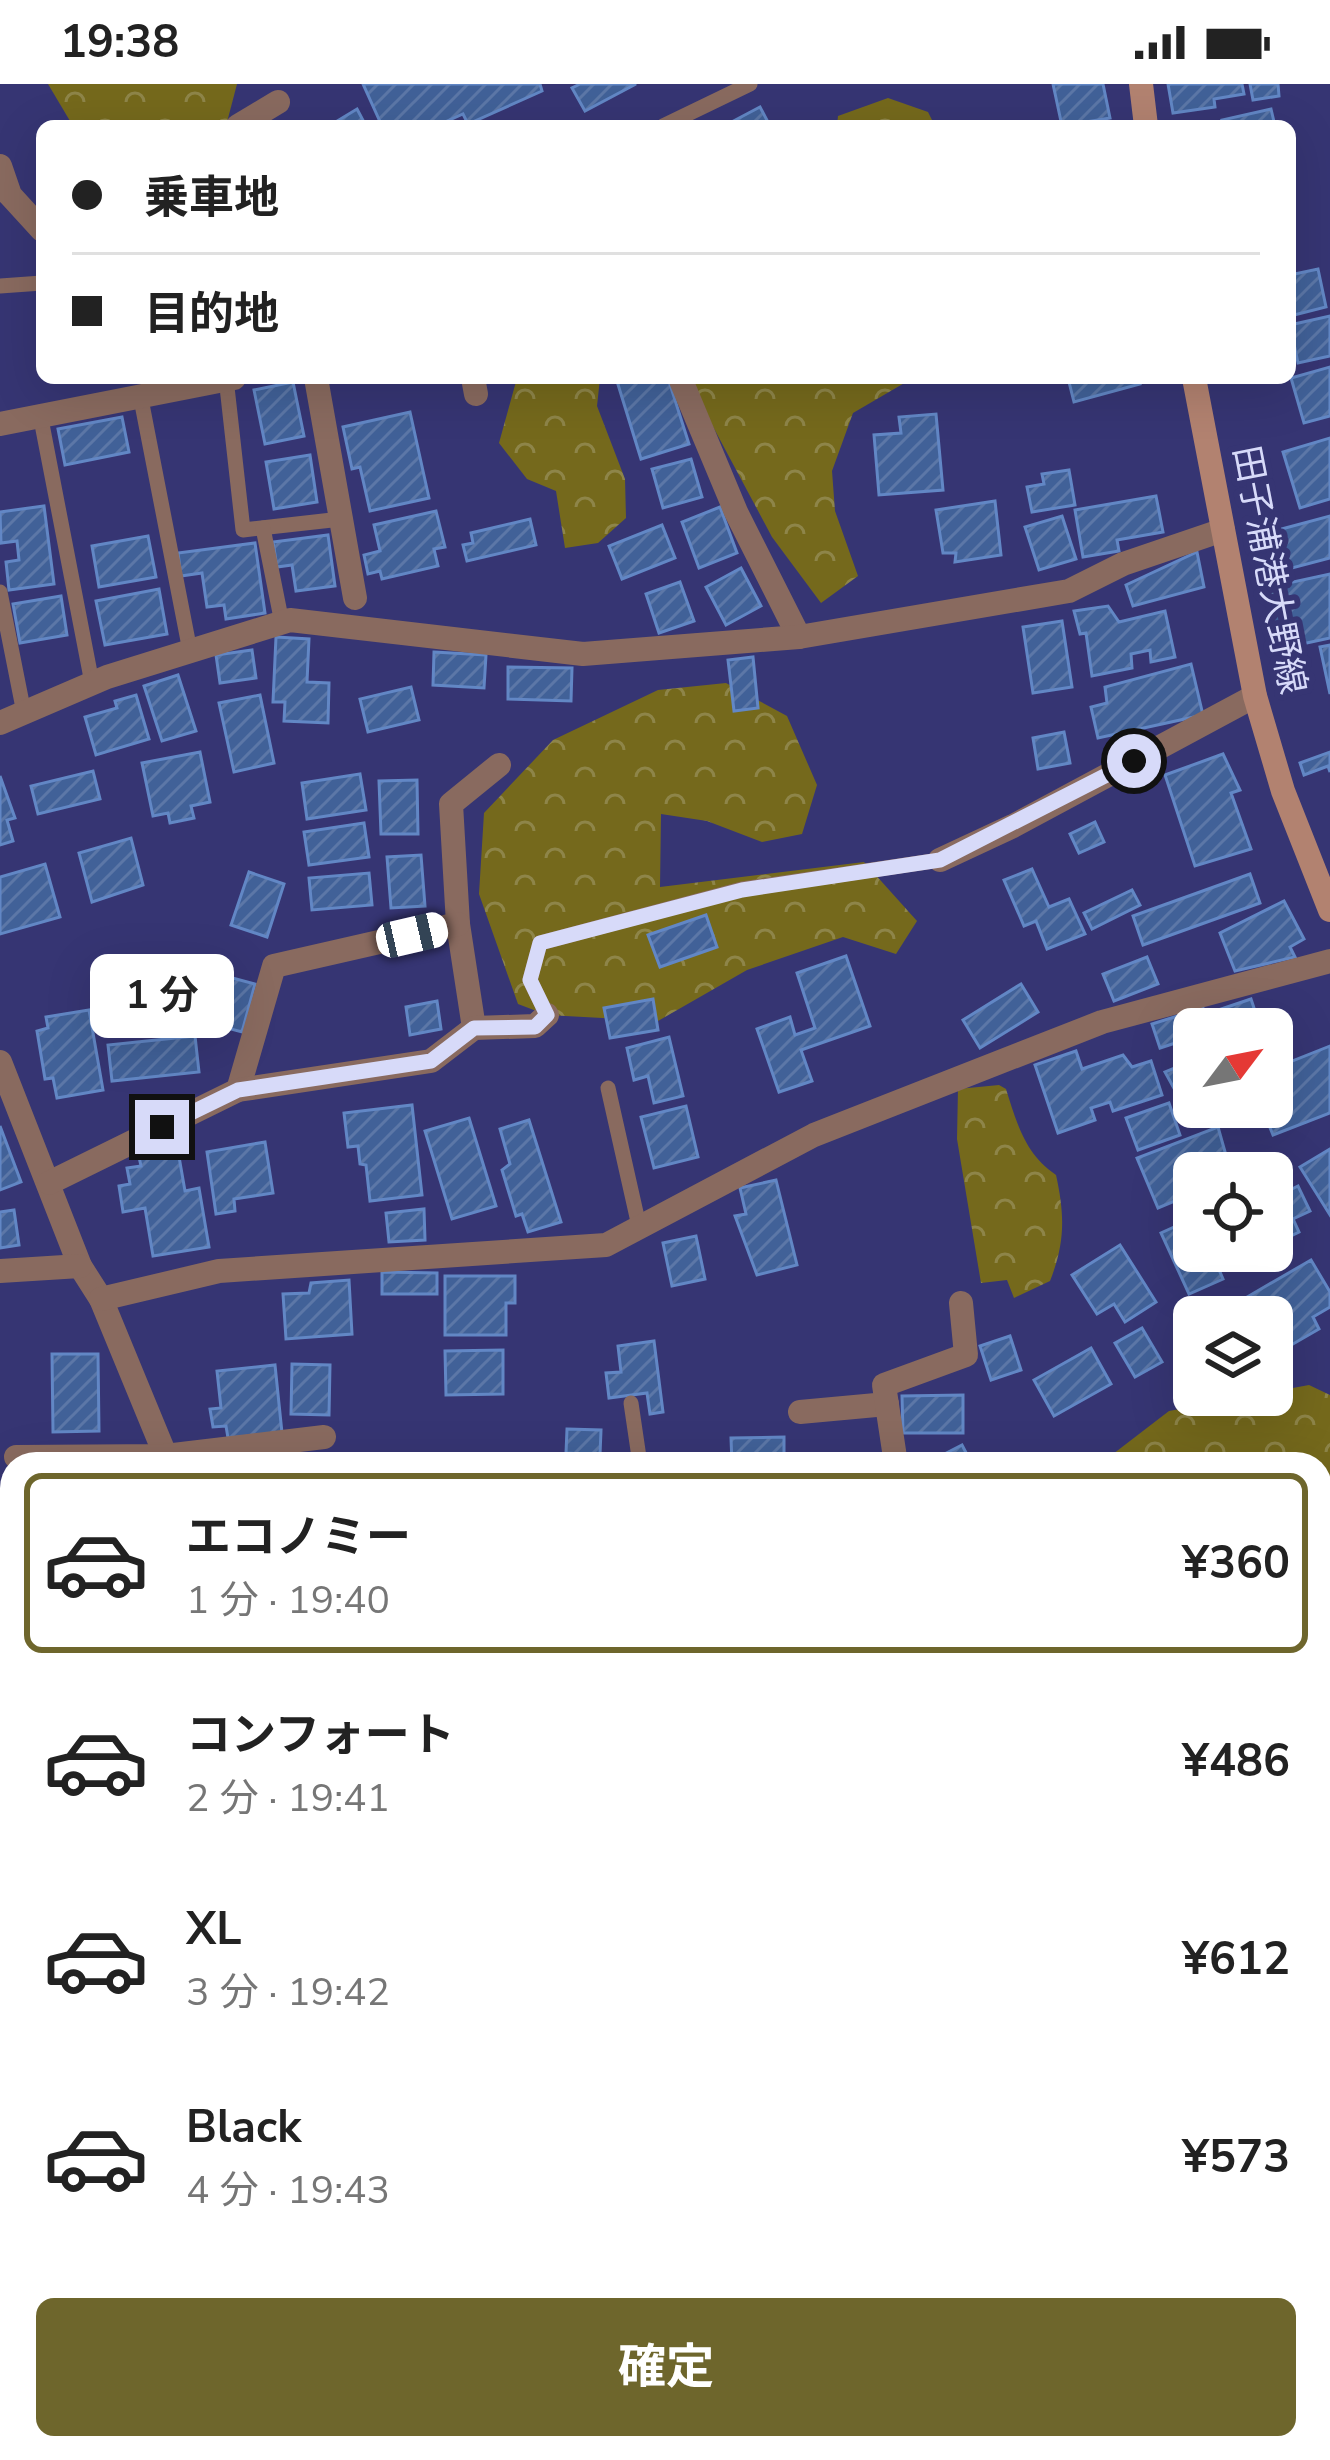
<!DOCTYPE html>
<html lang="ja">
<head>
<meta charset="utf-8">
<style>
  :root { --surface:#fff; --page:#f2f2f2; --text:#222; --muted:#767676; --line:#e0e0e0; --accent:#6e662c }
  body { margin:0; font-family:"Nunito Sans","Noto Sans JP",sans-serif; background:var(--page); color:var(--text); height:100vh; display:flex; flex-direction:column; font-size:45px; white-space:nowrap }
  * { box-sizing:border-box; margin:0 }
  p { font-size:39px; color:var(--muted) }
  .icon { flex:none; width:66px; height:66px; fill:none; stroke:currentColor; stroke-width:2; stroke-linecap:round; stroke-linejoin:round }
  .map { position:relative; flex:1; overflow:hidden }
  .details { position:absolute; left:0px; top:1368px; width:1332px; height:1008px; display:flex; flex-direction:column; background:var(--surface); border-radius:36px 36px 0 0; box-shadow:0 12px 48px #0002 }
  .details>* { flex:none }
  .hud { position:absolute; left:36px; top:36px; width:1260px; height:264px; border-radius:18px; box-shadow:0 12px 48px #0002; display:grid; align-content:center; height:264px; padding:0 36px; background:var(--surface) }
  .needle { width:78px; rotate:58deg }
  .controls { position:absolute; left:1173px; top:924px; display:grid; gap:24px }
  .controls a { display:grid; place-items:center; width:120px; height:120px; border-radius:18px; background:var(--surface); box-shadow:0 12px 48px #0002; font-size:60px }
  .end { position:absolute; width:54px; height:54px; margin:-27px; border:15px solid #d7daf9; background:#111; box-shadow:0 0 0 6px #111 }
  .from { border-radius:50% }
  .bubble { position:absolute; height:84px; border-radius:18px; background:var(--surface); box-shadow:0 12px 48px #0002; font-size:39px; font-weight:700; line-height:84px; text-align:center }
  .car { position:absolute; width:36px; height:72px; margin:-36px -18px; border-radius:15px; box-shadow:0 0 9px 3px #0007; background:linear-gradient(#fff 24%,#345 0 40%,#fff 0 76%,#345 0 86%,#fff 0) }
  .hud b { display:flex; align-items:center; gap:42px; height:114px; font-size:45px }
  .hud b+b { border-top:3px solid var(--line) }
  .hud i { width:30px; height:30px; background:var(--text) }
  ul { padding:21px 0 0; list-style:none }
  li { display:flex; align-items:center; gap:36px; height:180px; margin:0 24px 18px; padding:0 12px; border:6px solid transparent; border-radius:18px }
  li div { flex:1 }
  li b { display:block; font-size:45px }
  li em { font-style:normal; font-weight:700 }
  li.active { border-color:var(--accent) }
  li>.icon { width:108px; height:108px; stroke-width:1.5 }
  .cta { display:flex; gap:24px; margin-top:auto; padding:24px 36px }
  .cta a { flex:1; height:138px; border-radius:18px; background:var(--accent); color:#fff; font-size:48px; font-weight:700; line-height:138px; text-align:center }
  .status { display:flex; justify-content:space-between; align-items:center; height:84px; padding:0 60px; background:var(--surface); direction:ltr }
  .status svg { height:33px; fill:currentColor }
  .map>svg:first-child { display:block }
</style>
</head>
<body>
<div class="status"><b>19:38</b><svg viewBox="0 0 49 12"><path d="M0 12V9h3v3zM5 12V6h3v6zM10 12V3h3v9zM15 12V0h3v12zM26 1h20v11H26zM47 4h2v5h-2z"/></svg></div>
<div class="map">
<svg width="1330" height="2376" viewBox="0 0 1330 2376">
  <defs>
    <pattern id="forest-crowns" width="20" height="18" patternUnits="userSpaceOnUse" patternTransform="scale(3)"><rect width="20" height="18" fill="#75691c"/><path d="M2 6a3 3 0 1 1 6 0M12 15a3 3 0 1 1 6 0" fill="none" stroke="#8e8549"/></pattern>
    <pattern id="building-hatch" width="6" height="6" patternUnits="userSpaceOnUse" patternTransform="scale(3)"><rect width="6" height="6" fill="#416198"/><path d="M-1 1l2-2M0 6l6-6M5 7l2-2" fill="none" stroke="#5c77a7"/></pattern>
  </defs>
  <rect width="100%" height="100%" fill="#363573"/>
  <g fill="url(#forest-crowns)">
    <polygon points="48,0 237,0 226,42 73,42"/>
    <polygon points="888,14 928,28 935,42 837,42 838,32"/>
    <polygon points="517,294 600,294 597,322 625,395 626,434 598,459 565,464 556,407 527,395 499,359"/>
    <polygon points="687,294 913,294 853,329 832,387 835,427 858,492 821,519 772,453"/>
    <polygon points="726,599 787,632 817,701 802,750 762,758 707,737 661,730 660,803 864,778 917,837 896,870 843,853 747,886 658,937 547,931 518,920 479,810 484,729 553,656 658,606"/>
    <path d="M 999,1001 L 1006,1005 C 1017,1040 1025,1070 1056,1091 C 1065,1132 1065,1159 1050,1197 L 1014,1214 L 1007,1196 L 981,1199 L 957,1055 L 958,1005 Z"/>
    <polygon points="1309,1301 1330,1311 1330,1485 1320,1480 1320,1380 1100,1380 1169,1327"/>
    <polygon points="0,2056 12,2072 12,2364 308,2364 314,2376 0,2376"/>
    <polygon points="635,2364 871,2364 877,2376 640,2376"/>
  </g>
  <g fill="url(#building-hatch)" stroke="#6287c5" stroke-width="3">
    <polygon points="363,0 540,0 542,7 468,40 463,30 436,42 382,42"/>
    <polygon points="580,0 636,0 585,27 572,4"/>
    <polygon points="1053,0 1103,0 1110,34 1062,42"/>
    <polygon points="1168,0 1242,0 1244,10 1214,15 1215,23 1173,29"/>
    <polygon points="1250,0 1278,0 1279,12 1253,16"/>
    <polygon points="760,23 770,42 724,42"/>
    <polygon points="357,25 366,42 329,42"/>
    <polygon points="1271,25 1275,42 1224,42 1222,36"/>
    <polygon points="1318,185 1326,223 1290,232 1290,191"/>
    <polygon points="1330,232 1330,272 1298,279 1290,241"/>
    <polygon points="1330,283 1330,332 1304,339 1291,294"/>
    <polygon points="616,294 668,294 689,360 641,375"/>
    <polygon points="1068,294 1138,294 1140,300 1074,318"/>
    <polygon points="293,298 304,352 265,360 254,306"/>
    <polygon points="410,328 429,414 370,427 360,383 352,385 343,343"/>
    <polygon points="936,330 943,406 879,411 874,351 901,349 899,333"/>
    <polygon points="122,333 129,368 65,381 58,345"/>
    <polygon points="1330,354 1330,415 1300,424 1283,368"/>
    <polygon points="310,371 317,418 274,425 266,378"/>
    <polygon points="691,375 702,413 663,424 652,385"/>
    <polygon points="1069,386 1075,421 1032,428 1027,403 1044,400 1042,390"/>
    <polygon points="1156,412 1163,448 1117,456 1119,467 1083,473 1075,426"/>
    <polygon points="995,417 1001,471 955,478 956,469 943,469 936,426"/>
    <polygon points="44,422 54,500 9,506 6,478 19,476 17,457 1,459 0,428"/>
    <polygon points="720,423 737,469 699,484 682,438"/>
    <polygon points="436,427 445,463 434,465 438,482 382,495 380,487 368,490 364,471 380,467 374,441"/>
    <polygon points="1062,432 1076,475 1039,486 1025,443"/>
    <polygon points="1330,432 1330,474 1273,489 1263,450"/>
    <polygon points="530,435 536,461 467,477 463,461 473,459 471,449"/>
    <polygon points="662,441 675,474 622,495 609,462"/>
    <polygon points="328,451 335,502 296,507 292,481 277,483 273,458"/>
    <polygon points="148,452 156,493 99,503 92,462"/>
    <polygon points="255,459 265,529 226,535 224,521 207,523 202,489 181,492 178,469"/>
    <polygon points="1197,468 1204,503 1133,522 1126,501"/>
    <polygon points="741,484 761,522 726,541 706,503"/>
    <polygon points="1330,490 1330,554 1279,565 1265,504"/>
    <polygon points="680,498 694,537 659,549 646,510"/>
    <polygon points="159,505 167,550 105,561 96,517"/>
    <polygon points="61,512 67,551 20,559 13,520"/>
    <polygon points="1108,522 1119,538 1165,527 1175,573 1151,578 1150,566 1131,570 1132,584 1092,592 1086,549 1080,550 1074,527"/>
    <polygon points="1062,537 1072,603 1033,609 1023,543"/>
    <polygon points="276,553 309,555 307,598 329,599 328,639 284,637 285,618 273,618"/>
    <polygon points="1330,561 1330,610 1320,563"/>
    <polygon points="252,566 256,594 220,599 216,571"/>
    <polygon points="434,568 486,571 484,604 433,601"/>
    <polygon points="753,573 758,624 734,627 728,576"/>
    <polygon points="1191,580 1203,631 1098,654 1091,623 1107,619 1105,603"/>
    <polygon points="508,583 572,584 571,617 508,615"/>
    <polygon points="178,591 196,647 162,657 144,602"/>
    <polygon points="411,603 419,636 368,648 360,615"/>
    <polygon points="136,611 149,655 96,671 85,633 117,624 115,617"/>
    <polygon points="260,611 274,679 234,688 219,619"/>
    <polygon points="1064,648 1070,679 1038,685 1033,654"/>
    <polygon points="200,668 210,718 191,722 194,734 170,739 168,729 153,732 142,679"/>
    <polygon points="1330,668 1330,688 1328,682 1304,691 1300,679"/>
    <polygon points="1223,670 1240,706 1231,709 1251,765 1195,782 1165,691"/>
    <polygon points="93,687 100,715 38,730 31,702"/>
    <polygon points="360,690 366,726 307,735 302,699"/>
    <polygon points="0,692 15,734 7,736 13,757 0,761"/>
    <polygon points="417,696 418,750 381,750 379,697"/>
    <polygon points="1095,738 1104,758 1079,769 1070,750"/>
    <polygon points="364,739 369,773 309,781 304,748"/>
    <polygon points="131,754 143,801 92,818 79,769"/>
    <polygon points="421,771 425,822 391,824 387,773"/>
    <polygon points="45,780 60,833 0,850 0,793"/>
    <polygon points="1032,785 1049,823 1069,815 1085,850 1047,865 1036,837 1024,842 1004,796"/>
    <polygon points="249,788 284,800 267,853 231,841"/>
    <polygon points="369,789 372,821 312,826 309,794"/>
    <polygon points="1250,790 1260,819 1143,861 1133,832"/>
    <polygon points="1132,806 1140,821 1092,845 1084,829"/>
    <polygon points="1284,817 1304,855 1290,863 1295,873 1235,887 1220,849"/>
    <polygon points="706,831 717,863 660,883 648,851"/>
    <polygon points="846,872 870,942 801,966 812,997 779,1008 757,945 790,933 795,951 815,944 797,889"/>
    <polygon points="1147,873 1158,900 1114,917 1103,890"/>
    <polygon points="225,892 255,900 242,948 212,940"/>
    <polygon points="1021,900 1038,928 980,964 963,936"/>
    <polygon points="653,915 658,946 610,954 604,924"/>
    <polygon points="1251,915 1261,945 1213,945 1221,943 1218,926"/>
    <polygon points="437,917 441,945 410,951 406,923"/>
    <polygon points="1203,924 1208,939 1193,944 1194,953 1160,964 1152,940"/>
    <polygon points="89,926 103,1006 57,1014 53,994 45,995 37,947 48,944 46,933"/>
    <polygon points="195,952 199,988 112,997 108,961"/>
    <polygon points="669,953 683,1012 654,1019 648,992 634,996 627,964"/>
    <polygon points="1330,962 1330,1029 1273,1051 1262,1024 1283,1015 1272,985"/>
    <polygon points="1076,967 1082,985 1123,971 1132,983 1151,977 1162,1011 1113,1027 1110,1018 1091,1024 1095,1036 1058,1049 1035,981"/>
    <polygon points="1194,976 1194,999 1176,1008 1165,988"/>
    <polygon points="1169,1019 1180,1051 1138,1066 1126,1034"/>
    <polygon points="412,1021 422,1111 370,1117 366,1081 360,1080 358,1062 348,1063 344,1029"/>
    <polygon points="686,1022 698,1073 654,1084 641,1033"/>
    <polygon points="469,1034 496,1122 452,1135 425,1047"/>
    <polygon points="529,1036 561,1138 528,1148 522,1130 516,1132 502,1086 510,1080 500,1045"/>
    <polygon points="0,1042 21,1098 0,1106"/>
    <polygon points="1218,1043 1231,1089 1194,1089 1194,1109 1158,1124 1137,1074"/>
    <polygon points="265,1058 273,1109 234,1115 235,1127 216,1130 207,1068"/>
    <polygon points="1330,1065 1330,1131 1300,1083"/>
    <polygon points="178,1067 185,1107 199,1104 209,1163 153,1172 145,1124 123,1128 119,1102 130,1100 127,1084 141,1082 139,1073"/>
    <polygon points="1276,1089 1286,1108 1298,1102 1310,1127 1293,1135 1299,1148 1272,1161"/>
    <polygon points="776,1096 797,1181 757,1191 735,1132 746,1130 740,1104"/>
    <polygon points="424,1125 425,1156 389,1158 386,1129"/>
    <polygon points="14,1126 19,1161 0,1164 0,1128"/>
    <polygon points="1194,1134 1194,1167 1211,1167 1223,1195 1189,1210 1161,1149"/>
    <polygon points="696,1152 705,1195 672,1202 663,1159"/>
    <polygon points="1120,1161 1156,1218 1125,1238 1114,1220 1097,1230 1072,1191"/>
    <polygon points="1311,1176 1330,1208 1330,1223 1313,1233 1319,1245 1286,1264 1278,1250 1272,1253 1272,1233 1251,1233 1242,1216"/>
    <polygon points="382,1188 437,1189 437,1210 382,1210"/>
    <polygon points="445,1192 515,1192 515,1219 506,1219 506,1251 445,1251"/>
    <polygon points="349,1196 352,1250 286,1255 283,1210 309,1209 311,1199"/>
    <polygon points="1142,1244 1162,1278 1135,1293 1115,1259"/>
    <polygon points="1010,1252 1021,1286 991,1296 980,1262"/>
    <polygon points="654,1257 663,1328 650,1330 647,1309 609,1314 606,1289 621,1288 618,1262"/>
    <polygon points="1091,1264 1111,1300 1054,1332 1034,1296"/>
    <polygon points="503,1266 503,1310 446,1311 445,1267"/>
    <polygon points="52,1270 98,1270 99,1347 53,1348"/>
    <polygon points="292,1280 330,1281 329,1331 291,1330"/>
    <polygon points="275,1281 282,1349 228,1354 226,1342 213,1343 210,1325 221,1324 217,1287"/>
    <polygon points="963,1311 963,1349 903,1349 902,1312"/>
    <polygon points="567,1345 601,1346 600,1371 566,1369"/>
    <polygon points="784,1353 784,1380 732,1380 731,1354"/>
    <polygon points="962,1361 972,1380 925,1380"/>
    <polygon points="12,1431 12,1504 0,1478 0,1437"/>
    <polygon points="1320,1576 1330,1590 1330,1647 1320,1654"/>
    <polygon points="1330,1665 1330,1700 1320,1686 1320,1672"/>
    <polygon points="1,1818 12,1837 12,1862 0,1869"/>
    <polygon points="12,1914 12,1977 9,1979 0,1965 0,1941 11,1935 2,1921"/>
    <polygon points="1330,2004 1330,2062 1320,2046 1320,2010"/>
    <polygon points="1320,2059 1330,2075 1330,2088 1320,2094"/>
    <polygon points="1320,2150 1330,2167 1330,2197 1320,2203"/>
    <polygon points="1330,2216 1330,2261 1320,2268 1320,2222"/>
    <polygon points="1330,2271 1330,2307 1320,2312 1320,2278"/>
    <polygon points="941,2364 984,2364 989,2371 981,2376 925,2376"/>
    <polygon points="1048,2364 1072,2364 1080,2376 1029,2376"/>
    <polygon points="1128,2364 1202,2364 1205,2368 1192,2376 1146,2376 1141,2369 1134,2374"/>
    <polygon points="1239,2364 1290,2364 1293,2369 1282,2376 1218,2376"/>
  </g>
  <g fill="none" stroke-linecap="round" stroke-linejoin="round">
    <g stroke="#896a5f" stroke-width="15">
      <polyline points="663,42 750,0"/>
      <polyline points="0,202 42,199"/>
      <polyline points="226,294 243,446 341,435"/>
      <polyline points="141,315 190,567"/>
      <polyline points="41,335 92,599"/>
      <polyline points="263,444 282,539"/>
      <polyline points="0,508 24,629"/>
      <polyline points="547,931 530,896 540,859 742,805 940,776"/>
      <polyline points="608,1004 639,1142"/>
      <polyline points="631,1319 640,1380"/>
    </g>
    <g stroke="#896a5f" stroke-width="24">
      <polyline points="238,42 278,18"/>
      <polyline points="0,82 10,111 42,146"/>
      <polyline points="316,294 355,514"/>
      <polyline points="473,294 476,310"/>
      <polyline points="680,294 736,428 799,553"/>
      <polyline points="0,340 234,294"/>
      <polyline points="0,639 107,593 290,536 583,570 799,553 1069,507 1123,480 1223,446"/>
      <polyline points="940,776 1013,742 1255,612"/>
      <polyline points="474,944 458,840 451,720 499,681"/>
      <polyline points="0,978 80,1182 101,1215 169,1380"/>
      <polyline points="238,1006 274,882 458,840"/>
      <polyline points="49,1099 238,1006 431,977 474,944 535,942 547,931"/>
      <polyline points="0,1187 80,1182"/>
      <polyline points="101,1215 219,1187 606,1161 814,1051 1102,938 1330,877"/>
      <polyline points="800,1328 887,1320"/>
      <polyline points="16,1373 165,1372 324,1353"/>
      <polyline points="896,1380 884,1301 966,1271 961,1219"/>
      <polyline points="0,1752 12,1779"/>
      <polyline points="1320,1978 1330,1972"/>
      <polyline points="222,2364 223,2376"/>
      <polyline points="568,2364 571,2376"/>
      <polyline points="1096,2364 1103,2376"/>
      <polyline points="1310,2364 1317,2376"/>
      <polyline points="676,2376 696,2364"/>
    </g>
    <g stroke="#b28270" stroke-width="24">
      <polyline points="1141,0 1146,42"/>
      <polyline points="1194,294 1255,612 1283,707 1330,826"/>
    </g>
  </g>
  <g fill="none" stroke-linecap="round" stroke-linejoin="round">
    <polyline stroke="#d7daf9" stroke-width="15" points="162,1043 238,1006 431,977 474,944 535,943 547,931 530,896 540,859 742,806 940,776 1134,677"/>
  </g>
  <g text-anchor="middle" dominant-baseline="central" stroke-width="12" stroke-linejoin="round" paint-order="stroke">
    <g font-size="36" fill="#d7daf9" stroke="#363573">
      <text transform="translate(1269 486) rotate(79)">田子浦港大野線</text>
    </g>
  </g>
</svg>
<div class="controls">
<a><svg class="needle" viewBox="-14 -14 28 28"><path d="M0-13l5 13h-10z" fill="#e53935"/><path d="M0 13l5-13h-10z" fill="#767676"/></svg></a>
<a><svg class="icon" aria-label="locate" viewBox="0 0 24 24"><circle cx="12" cy="12" r="6"/><path d="M12 2v4M12 18v4M2 12h4M18 12h4"/></svg></a>
<a><svg class="icon" aria-label="layers" viewBox="0 0 24 24"><path d="M12 4l9 5-9 5-9-5zM3 14l9 5 9-5"/></svg></a>
</div>
<i class="end from" style="left:1134px;top:677px"></i>
<i class="end" style="left:162px;top:1043px"></i>
<div class="bubble" style="left:90px;top:870px;width:144px">1 分</div>
<i class="car" style="left:412px;top:851px;rotate:77deg"></i>
<div class="hud">
<b><i class="from"></i>乗車地</b>
<b><i></i>目的地</b>
</div>
<section class="details">
<ul>
<li class="active"><svg class="icon" aria-label="car" viewBox="0 0 24 24"><path d="M5 17H2v-5l4-1 3-4h7l3 4 3 1v5h-3M9 17h6M6 11h13"/><circle cx="7" cy="17" r="2"/><circle cx="17" cy="17" r="2"/></svg><div><b>エコノミー</b><p>1 分 · 19:40</p></div><em>¥360</em></li>
<li><svg class="icon" aria-label="car" viewBox="0 0 24 24"><path d="M5 17H2v-5l4-1 3-4h7l3 4 3 1v5h-3M9 17h6M6 11h13"/><circle cx="7" cy="17" r="2"/><circle cx="17" cy="17" r="2"/></svg><div><b>コンフォート</b><p>2 分 · 19:41</p></div><em>¥486</em></li>
<li><svg class="icon" aria-label="car" viewBox="0 0 24 24"><path d="M5 17H2v-5l4-1 3-4h7l3 4 3 1v5h-3M9 17h6M6 11h13"/><circle cx="7" cy="17" r="2"/><circle cx="17" cy="17" r="2"/></svg><div><b>XL</b><p>3 分 · 19:42</p></div><em>¥612</em></li>
<li><svg class="icon" aria-label="car" viewBox="0 0 24 24"><path d="M5 17H2v-5l4-1 3-4h7l3 4 3 1v5h-3M9 17h6M6 11h13"/><circle cx="7" cy="17" r="2"/><circle cx="17" cy="17" r="2"/></svg><div><b>Black</b><p>4 分 · 19:43</p></div><em>¥573</em></li>
</ul>
<div class="cta"><a>確定</a></div>
</section>
</div>
</body>
</html>
